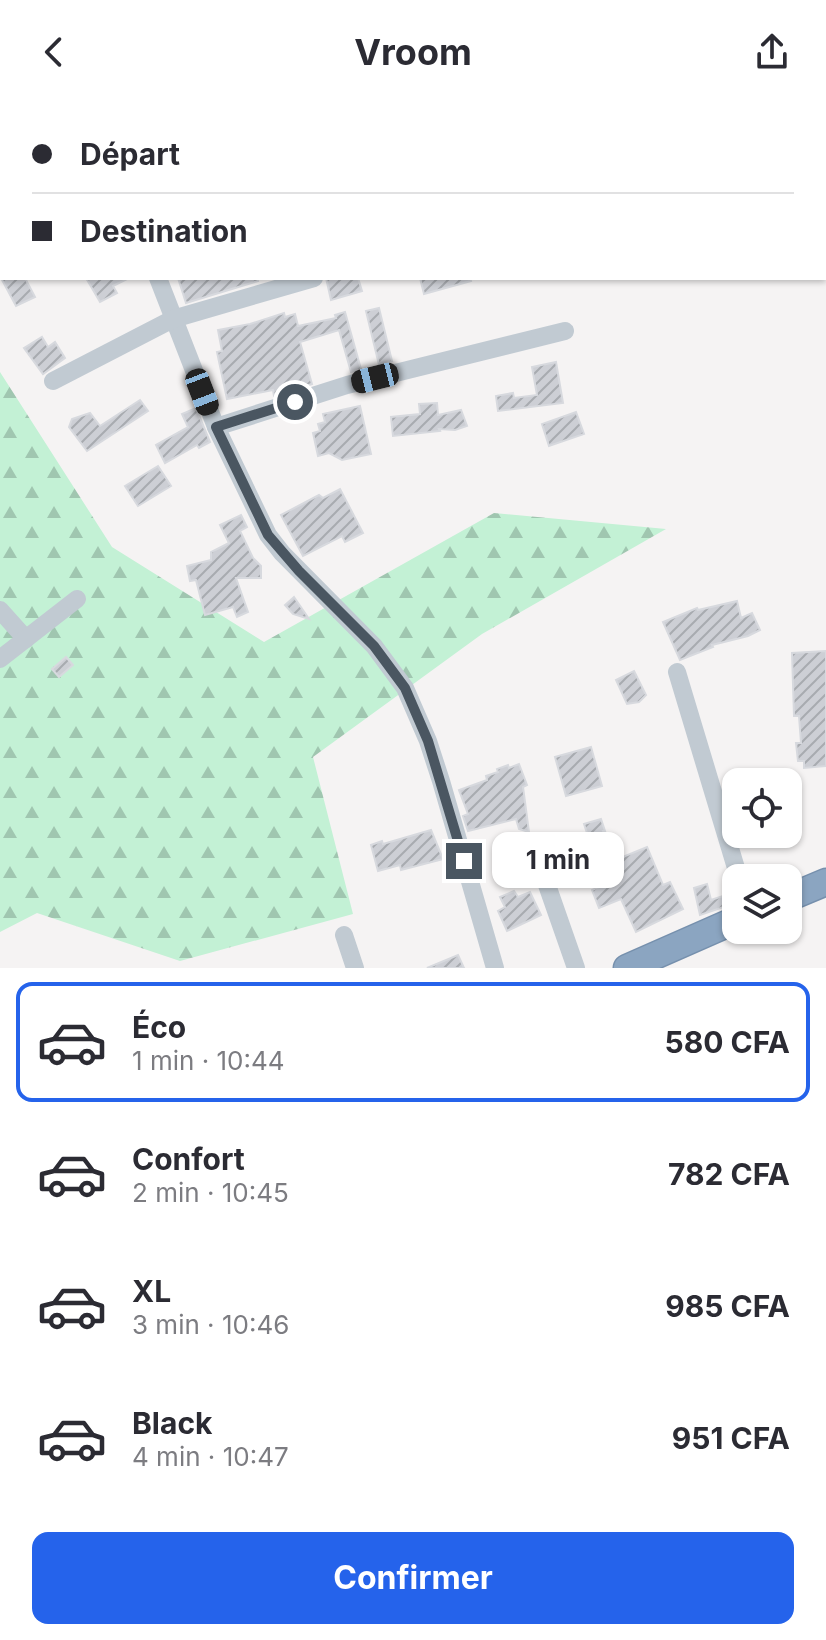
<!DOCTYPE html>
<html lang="fr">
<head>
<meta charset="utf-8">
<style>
  :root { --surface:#fff; --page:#f2f2f3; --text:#2b2b33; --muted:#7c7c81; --line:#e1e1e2; --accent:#2563eb }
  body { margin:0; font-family:Inter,sans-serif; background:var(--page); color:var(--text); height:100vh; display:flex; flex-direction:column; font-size:30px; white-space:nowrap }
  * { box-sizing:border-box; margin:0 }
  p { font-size:26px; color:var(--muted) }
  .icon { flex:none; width:44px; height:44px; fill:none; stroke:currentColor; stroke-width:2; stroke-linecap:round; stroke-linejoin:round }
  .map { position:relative; height:864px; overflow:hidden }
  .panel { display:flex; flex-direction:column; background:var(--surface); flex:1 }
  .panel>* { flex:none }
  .guide { position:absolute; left:0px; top:0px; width:826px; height:176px; box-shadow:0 2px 6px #0004; display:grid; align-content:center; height:176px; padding:0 32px; background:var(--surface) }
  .buttons { position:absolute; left:722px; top:664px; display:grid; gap:16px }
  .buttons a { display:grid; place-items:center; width:80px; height:80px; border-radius:16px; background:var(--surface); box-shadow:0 2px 6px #0004; font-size:40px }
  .end { position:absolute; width:36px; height:36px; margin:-18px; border:10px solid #4a5661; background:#fff; box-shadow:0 0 0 4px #fff }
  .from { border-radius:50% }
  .bubble { position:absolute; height:56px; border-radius:16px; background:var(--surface); box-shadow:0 2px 6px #0004; font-size:26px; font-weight:700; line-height:56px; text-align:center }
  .car { position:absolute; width:24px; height:48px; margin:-24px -12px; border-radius:10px; box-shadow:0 0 6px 2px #0007; background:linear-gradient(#222 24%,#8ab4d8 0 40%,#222 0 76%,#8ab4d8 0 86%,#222 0) }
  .guide b { display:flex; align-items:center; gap:28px; height:76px; font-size:30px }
  .guide b+b { border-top:2px solid var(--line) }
  .guide i { width:20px; height:20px; background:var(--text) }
  ul { padding:14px 0 0; list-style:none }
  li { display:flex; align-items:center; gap:24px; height:120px; margin:0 16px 12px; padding:0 16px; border:4px solid transparent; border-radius:16px }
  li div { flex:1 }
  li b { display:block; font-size:30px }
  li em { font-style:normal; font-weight:700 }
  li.on { border-color:var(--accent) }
  li>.icon { width:72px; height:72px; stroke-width:1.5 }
  .action { display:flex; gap:16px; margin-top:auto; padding:16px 32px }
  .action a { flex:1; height:92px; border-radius:16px; background:var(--accent); color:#fff; font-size:32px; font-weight:700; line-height:92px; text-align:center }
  header { display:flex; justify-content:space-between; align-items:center; height:104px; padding:0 32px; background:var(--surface); font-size:36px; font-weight:700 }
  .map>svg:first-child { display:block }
</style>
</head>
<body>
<header><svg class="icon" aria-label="back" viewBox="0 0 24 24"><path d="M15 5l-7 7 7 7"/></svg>Vroom<svg class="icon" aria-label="share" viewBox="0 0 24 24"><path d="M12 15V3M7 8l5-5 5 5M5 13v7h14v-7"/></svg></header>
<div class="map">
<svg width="826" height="864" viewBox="0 0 826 864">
  <defs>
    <pattern id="forest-firs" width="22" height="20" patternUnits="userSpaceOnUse" patternTransform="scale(2)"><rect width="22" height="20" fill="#c3f1d5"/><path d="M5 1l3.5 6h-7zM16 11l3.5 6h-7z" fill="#a0c6b0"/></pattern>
    <pattern id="building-hatch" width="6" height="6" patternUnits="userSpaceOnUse" patternTransform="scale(2)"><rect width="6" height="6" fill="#cdcfd5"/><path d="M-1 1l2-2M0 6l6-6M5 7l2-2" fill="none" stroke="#a8abb0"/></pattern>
  </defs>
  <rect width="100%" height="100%" fill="#f5f3f3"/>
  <polygon fill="url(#forest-firs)" points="0,268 112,443 264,538 494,409 666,425 482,530 313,653 353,810 180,857 37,809 0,828"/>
  <g fill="url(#building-hatch)" stroke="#d7d9de" stroke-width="2">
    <polygon points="1,174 25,174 35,193 16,202"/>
    <polygon points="86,174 129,174 113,182 117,189 100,198"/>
    <polygon points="178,174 257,174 258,177 186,199"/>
    <polygon points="326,174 358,174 362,187 331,196"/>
    <polygon points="420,174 470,174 471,177 424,190"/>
    <polygon points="379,204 392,257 379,261 366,207"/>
    <polygon points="345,208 361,265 351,268 339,226 300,238 312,280 274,292 273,286 227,295 217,248 222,247 218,226 250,220 284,209 285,213 295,210 298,222 336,214 335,211"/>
    <polygon points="42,233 48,243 55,238 65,254 43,270 24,244"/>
    <polygon points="556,258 563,299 498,307 496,292 513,289 514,294 537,291 532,263"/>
    <polygon points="140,296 148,307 87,347 69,323 72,315 90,309 100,322"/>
    <polygon points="437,299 438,311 461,306 467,322 455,326 439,325 440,327 393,332 391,313 420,310 419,300"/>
    <polygon points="360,302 371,350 342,356 329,349 318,352 313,329 320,327 318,320 325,318 323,310"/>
    <polygon points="196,304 210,338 199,344 197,341 165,359 156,341 188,323 182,310"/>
    <polygon points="576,308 584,330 549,342 542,320"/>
    <polygon points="158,362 171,382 138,402 125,382"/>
    <polygon points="340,385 363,429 345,438 342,432 303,452 281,411 319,391 323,394"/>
    <polygon points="241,411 247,423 240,427 253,454 261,462 261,474 236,474 248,508 237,513 233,503 205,511 196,476 190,477 187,462 211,456 211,448 229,439 220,421"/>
    <polygon points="294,493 309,515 293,510 285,501"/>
    <polygon points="737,497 741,514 752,509 760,526 748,532 712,541 713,543 680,556 663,518 697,504 698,506"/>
    <polygon points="826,547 826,662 804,664 804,657 798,657 796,639 801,639 799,612 794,612 792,549"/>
    <polygon points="66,553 73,561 59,573 52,565"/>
    <polygon points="634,567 646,591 639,598 627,600 616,576"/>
    <polygon points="591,643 602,682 566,692 555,653"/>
    <polygon points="519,660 527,681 523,683 529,728 519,725 516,715 468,727 463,712 468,710 459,686 487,676 486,672 498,668 497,665 508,661 509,664"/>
    <polygon points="601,715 605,727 603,727 604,730 589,735 584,720"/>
    <polygon points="431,726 443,755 401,766 400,761 378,767 371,741 382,737 383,740"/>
    <polygon points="647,743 663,781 670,778 683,805 636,828 621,795 599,804 592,786 599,783 595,773 601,771 596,758 611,752 613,757"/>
    <polygon points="707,780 711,796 723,792 727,802 700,811 694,784"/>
    <polygon points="514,787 518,793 530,788 541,811 507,827 498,807 505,803 500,793"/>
    <polygon points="458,851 464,864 427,864"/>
  </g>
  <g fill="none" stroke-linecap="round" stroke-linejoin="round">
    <defs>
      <g id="highway">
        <polyline points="788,794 826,778"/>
        <polyline points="627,864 736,816"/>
      </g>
    </defs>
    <use href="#highway" stroke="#7690ad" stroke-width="29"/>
    <g stroke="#c1cad2" stroke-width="18">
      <polyline points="86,0 87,2"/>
      <polyline points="0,89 2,88"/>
      <polyline points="158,174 216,323 268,431 282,449 374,542 405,584 428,637 441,677 495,864"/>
      <polyline points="53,277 173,215 314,174"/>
      <polyline points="216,323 347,281 565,227"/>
      <polyline points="0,506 26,535"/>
      <polyline points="0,555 77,495"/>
      <polyline points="677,568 739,774"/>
      <polyline points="344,831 355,864"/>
      <polyline points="576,864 547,781 548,770 554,764 606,741"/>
    </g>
    <use href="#highway" stroke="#8ba5c1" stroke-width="26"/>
  </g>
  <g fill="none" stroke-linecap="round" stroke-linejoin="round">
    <polyline stroke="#4a5661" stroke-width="10" points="295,298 216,323 268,431 299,467 374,542 405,584 428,637 464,757"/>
  </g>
</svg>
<div class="buttons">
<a><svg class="icon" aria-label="locate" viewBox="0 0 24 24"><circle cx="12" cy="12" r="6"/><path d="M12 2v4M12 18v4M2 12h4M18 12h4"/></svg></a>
<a><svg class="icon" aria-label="layers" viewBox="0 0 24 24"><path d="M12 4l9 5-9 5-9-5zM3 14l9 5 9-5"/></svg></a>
</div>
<i class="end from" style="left:295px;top:298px"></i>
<i class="end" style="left:464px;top:757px"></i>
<div class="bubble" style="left:492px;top:728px;width:132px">1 min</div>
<i class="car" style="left:375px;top:274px;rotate:256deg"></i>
<i class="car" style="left:202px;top:288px;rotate:159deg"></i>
<div class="guide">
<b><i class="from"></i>Départ</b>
<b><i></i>Destination</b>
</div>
</div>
<section class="panel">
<ul>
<li class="on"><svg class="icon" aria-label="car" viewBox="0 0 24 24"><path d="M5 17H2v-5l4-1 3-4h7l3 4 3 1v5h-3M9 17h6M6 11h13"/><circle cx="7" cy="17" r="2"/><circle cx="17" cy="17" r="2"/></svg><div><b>Éco</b><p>1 min · 10:44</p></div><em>580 CFA</em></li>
<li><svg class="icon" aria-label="car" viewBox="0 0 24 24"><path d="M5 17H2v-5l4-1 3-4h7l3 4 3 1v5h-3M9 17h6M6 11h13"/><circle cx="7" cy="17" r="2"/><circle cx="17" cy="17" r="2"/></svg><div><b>Confort</b><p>2 min · 10:45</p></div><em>782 CFA</em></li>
<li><svg class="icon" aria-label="car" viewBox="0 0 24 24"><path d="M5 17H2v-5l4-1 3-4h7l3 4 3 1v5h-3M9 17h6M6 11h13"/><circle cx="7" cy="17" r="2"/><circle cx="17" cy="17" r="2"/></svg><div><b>XL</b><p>3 min · 10:46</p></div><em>985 CFA</em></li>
<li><svg class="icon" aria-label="car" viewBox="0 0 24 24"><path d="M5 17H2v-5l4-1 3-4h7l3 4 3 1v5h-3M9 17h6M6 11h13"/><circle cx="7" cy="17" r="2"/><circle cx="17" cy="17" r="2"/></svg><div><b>Black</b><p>4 min · 10:47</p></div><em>951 CFA</em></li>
</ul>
<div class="action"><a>Confirmer</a></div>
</section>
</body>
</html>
